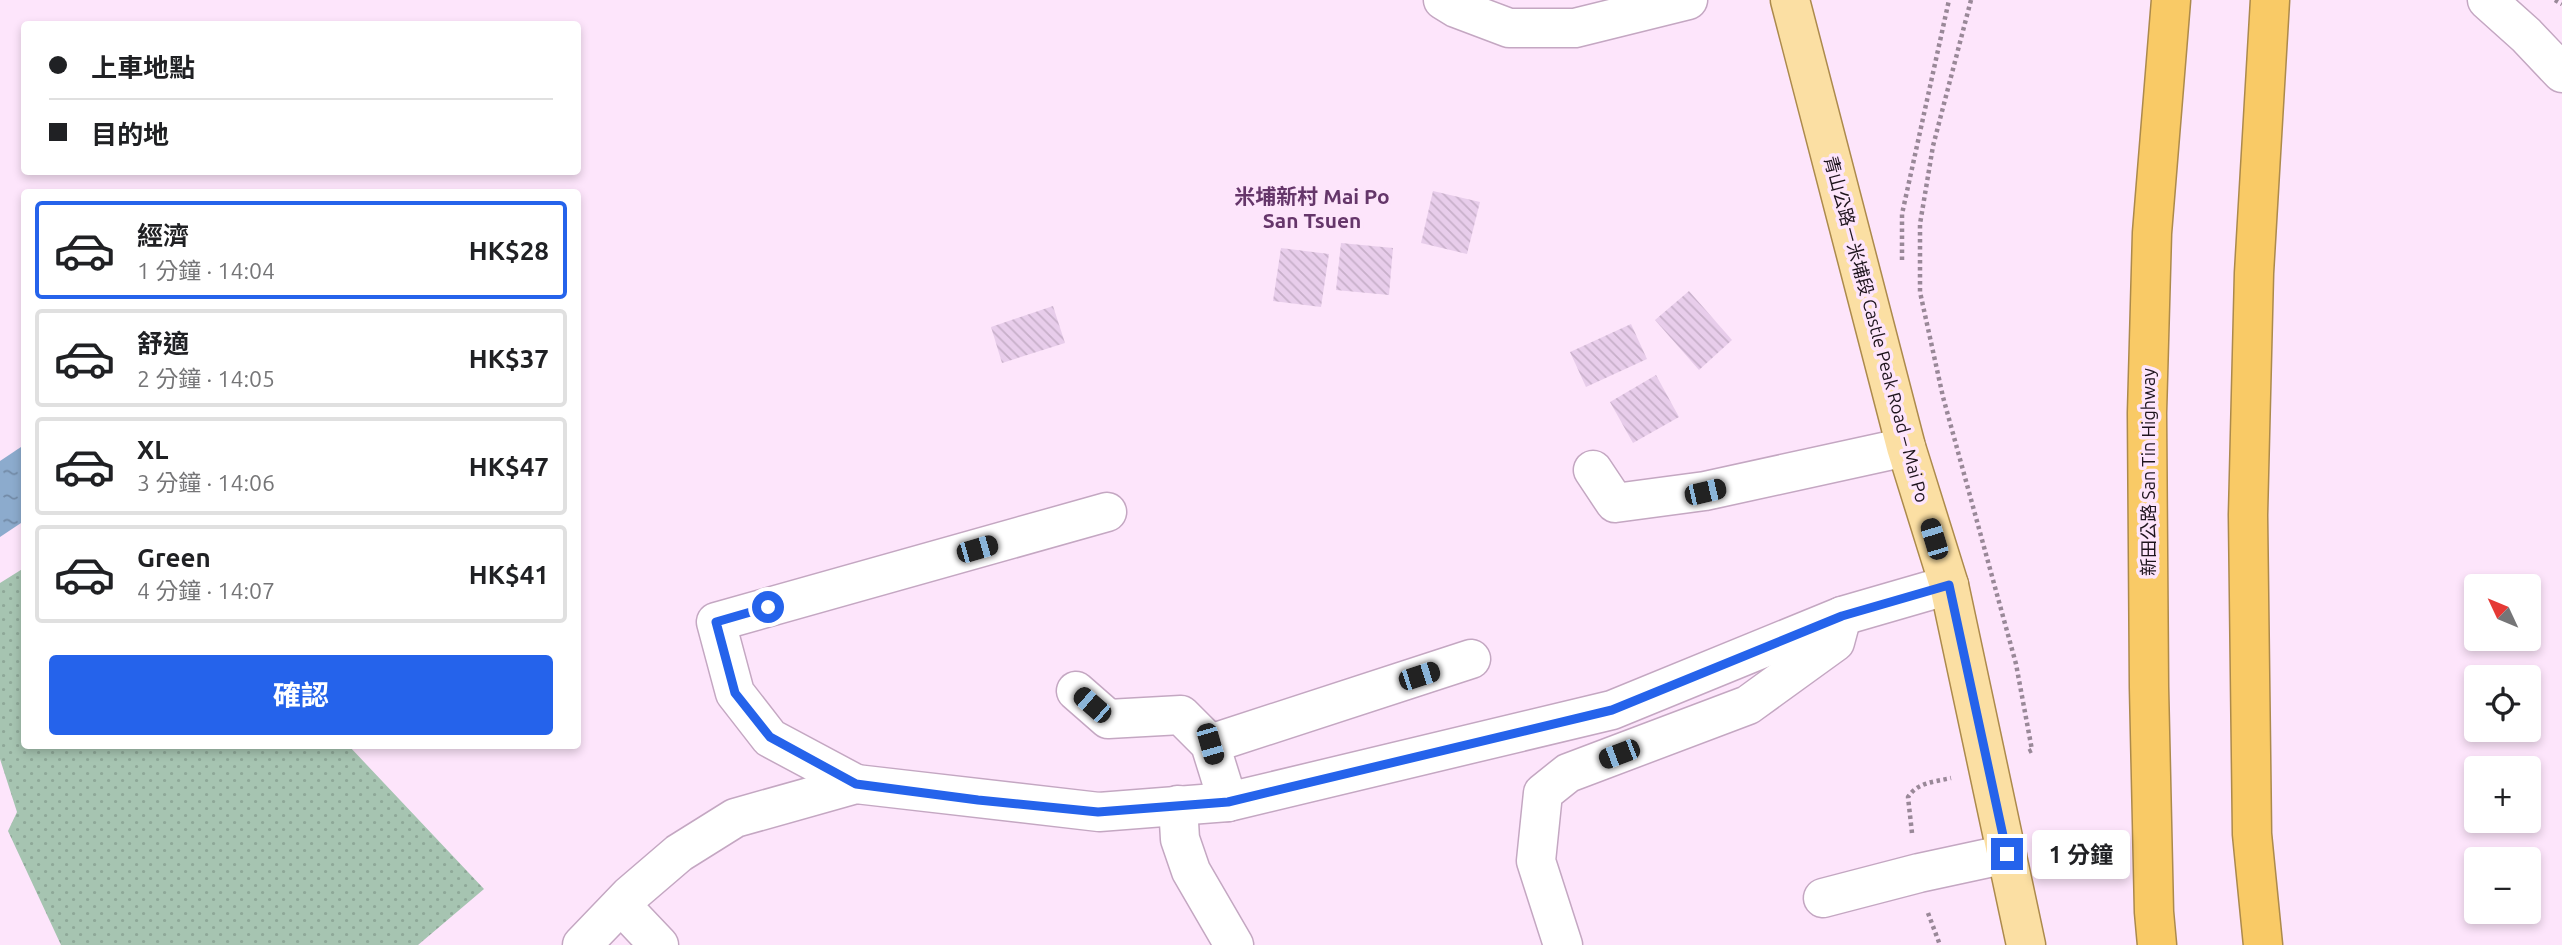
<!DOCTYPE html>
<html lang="zh-TW">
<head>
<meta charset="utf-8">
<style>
  :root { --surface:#fff; --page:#f2f2f2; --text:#202124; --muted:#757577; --line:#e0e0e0; --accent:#2563eb }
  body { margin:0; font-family:Ubuntu,"Noto Sans TC",sans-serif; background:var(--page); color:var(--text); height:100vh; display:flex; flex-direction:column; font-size:26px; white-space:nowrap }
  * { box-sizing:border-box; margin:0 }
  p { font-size:23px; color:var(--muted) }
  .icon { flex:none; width:38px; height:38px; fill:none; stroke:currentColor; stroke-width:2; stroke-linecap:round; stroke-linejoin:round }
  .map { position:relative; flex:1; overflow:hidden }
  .drawer { position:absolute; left:21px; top:189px; width:560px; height:560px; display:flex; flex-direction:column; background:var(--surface); border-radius:7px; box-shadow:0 4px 10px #0003 }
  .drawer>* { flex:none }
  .banner { position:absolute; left:21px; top:21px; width:560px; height:154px; border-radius:7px; box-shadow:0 4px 10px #0003; display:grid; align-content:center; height:154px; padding:0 28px; background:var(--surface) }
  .needle { width:46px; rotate:314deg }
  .controls { position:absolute; left:2464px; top:574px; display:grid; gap:14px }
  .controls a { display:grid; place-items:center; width:77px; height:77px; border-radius:7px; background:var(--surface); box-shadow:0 4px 10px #0003; font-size:35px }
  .end { position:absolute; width:32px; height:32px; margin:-16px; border:9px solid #2563eb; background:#fff; box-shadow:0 0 0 4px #fff }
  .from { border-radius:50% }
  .bubble { position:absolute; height:49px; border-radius:7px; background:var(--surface); box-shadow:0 4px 10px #0003; font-size:23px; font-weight:700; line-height:49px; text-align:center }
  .car { position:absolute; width:21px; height:42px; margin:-21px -10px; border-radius:9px; box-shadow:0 0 5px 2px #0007; background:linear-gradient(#222 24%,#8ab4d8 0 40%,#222 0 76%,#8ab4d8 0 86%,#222 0) }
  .banner b { display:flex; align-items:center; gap:24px; height:66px; font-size:26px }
  .banner b+b { border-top:2px solid var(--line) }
  .banner i { width:18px; height:18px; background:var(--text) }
  ul { padding:12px 0 0; list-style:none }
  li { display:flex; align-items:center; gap:21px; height:98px; margin:0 14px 10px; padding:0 14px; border:4px solid var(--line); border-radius:7px }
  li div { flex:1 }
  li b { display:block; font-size:26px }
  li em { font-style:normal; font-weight:700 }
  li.selected { border-color:var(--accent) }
  li>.icon { width:63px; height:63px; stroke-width:1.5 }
  .cta { display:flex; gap:14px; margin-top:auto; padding:14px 28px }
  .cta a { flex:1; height:80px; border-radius:7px; background:var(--accent); color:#fff; font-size:28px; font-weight:700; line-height:80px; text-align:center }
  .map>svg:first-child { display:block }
</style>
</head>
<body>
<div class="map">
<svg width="2562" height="945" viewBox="0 0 2562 945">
  <defs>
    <pattern id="grass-dots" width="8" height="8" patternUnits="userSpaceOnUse" patternTransform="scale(1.75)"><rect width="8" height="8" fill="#a6c4b1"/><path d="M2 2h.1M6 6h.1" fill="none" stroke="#8ea898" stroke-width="1.8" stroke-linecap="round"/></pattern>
    <pattern id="water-ripples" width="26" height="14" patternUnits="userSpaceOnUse" patternTransform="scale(1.75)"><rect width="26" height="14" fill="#8cabcd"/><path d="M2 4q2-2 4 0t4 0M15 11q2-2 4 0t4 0" fill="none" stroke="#728aa6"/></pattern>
    <pattern id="building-back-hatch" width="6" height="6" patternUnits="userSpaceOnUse" patternTransform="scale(1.75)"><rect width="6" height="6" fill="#e8cdeb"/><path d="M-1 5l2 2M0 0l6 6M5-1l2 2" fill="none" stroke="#c7afc9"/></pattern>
  </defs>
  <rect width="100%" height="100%" fill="#fde5fb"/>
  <polygon fill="url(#grass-dots)" points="24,568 24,746 349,746 484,889 418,945 61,945 8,831 17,812 0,759 0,583"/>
  <polygon fill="url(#water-ripples)" points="21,447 24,453 24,521 0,537 0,461"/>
  <g fill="url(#building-back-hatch)">
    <polygon points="1433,191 1480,202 1467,254 1421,243"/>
    <polygon points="1341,243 1393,248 1389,295 1336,290"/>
    <polygon points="1281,248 1329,254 1321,307 1273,301"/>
    <polygon points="1689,291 1732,340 1699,370 1655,320"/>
    <polygon points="1053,306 1065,343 1002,363 991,327"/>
    <polygon points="1631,324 1647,359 1586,387 1570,352"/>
    <polygon points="1656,375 1679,417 1633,443 1610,402"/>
  </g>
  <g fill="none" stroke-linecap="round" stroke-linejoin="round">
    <defs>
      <g id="minor">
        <polyline points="1443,0 1456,8 1509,28 1575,28 1688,0"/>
        <polyline points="2487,0 2526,35 2562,73"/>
        <polyline points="1593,470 1615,503 1705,491 1906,447"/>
        <polyline points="1076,691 1108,719 1181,715 1210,744 1228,802"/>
        <polyline points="1210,744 1471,659"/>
        <polyline points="856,784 770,738 735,693 716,622 1107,512"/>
        <polyline points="1178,805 1180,839 1191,871 1234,945"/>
        <polyline points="1823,898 1919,873 2007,854"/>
        <polyline points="621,905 659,945"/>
        <polyline points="582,945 630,895 679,853 735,818 856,784 1099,812 1228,802 1612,710 1842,616 1949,585"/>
        <polyline points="1563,945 1536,861 1543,793 1568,773 1748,705 1835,642 1842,616"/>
      </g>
      <polyline id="major" points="1790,0 1906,447 1949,585 2026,945"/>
      <g id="highway">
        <polyline points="2157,945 2154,912 2149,687 2147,413 2152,233 2171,0"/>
        <polyline points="2263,945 2252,834 2248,515 2254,273 2270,0"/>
      </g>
    </defs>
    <use href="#minor" stroke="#c4a7c2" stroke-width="41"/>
    <use href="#major" stroke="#ac8a4c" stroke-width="41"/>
    <use href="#highway" stroke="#ac8a4c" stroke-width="41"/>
    <g stroke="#998898" stroke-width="4.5" stroke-dasharray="3.5 3.5" stroke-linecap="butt">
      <polyline points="1971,0 1933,146 1920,224 1920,292 1943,397 2016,664 2032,750 2026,753"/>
      <polyline points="2555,0 2562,4"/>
      <polyline points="1902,260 1902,214 1949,0"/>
      <path d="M 1912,833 L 1908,797 C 1918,782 1934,782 1951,778"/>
      <polyline points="1928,913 1940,945"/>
    </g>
    <use href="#minor" stroke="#fff" stroke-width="38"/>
    <use href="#major" stroke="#fbdfa3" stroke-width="38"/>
    <use href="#highway" stroke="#f9ca66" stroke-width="38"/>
  </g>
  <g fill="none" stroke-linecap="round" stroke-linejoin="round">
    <polyline stroke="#2563eb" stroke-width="9" points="768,607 716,622 735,693 770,737 856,784 978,800 1098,812 1228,802 1612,710 1842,616 1949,585 2007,854"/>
  </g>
  <g text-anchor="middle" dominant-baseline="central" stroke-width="7" stroke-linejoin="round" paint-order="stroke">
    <g font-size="18" fill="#1e141d" stroke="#fde5fb">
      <text transform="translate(1877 329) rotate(75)">青山公路－米埔段 Castle Peak Road – Mai Po</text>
      <text transform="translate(2148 472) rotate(-90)">新田公路 San Tin Highway</text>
    </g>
    <g font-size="21" font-weight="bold" fill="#65366a" stroke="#fde5fb">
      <text x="1312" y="196">米埔新村 Mai Po<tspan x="1312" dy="24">San Tsuen</tspan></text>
    </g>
  </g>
</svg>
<div class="controls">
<a><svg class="needle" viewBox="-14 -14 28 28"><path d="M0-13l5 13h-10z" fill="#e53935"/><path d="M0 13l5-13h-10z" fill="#757577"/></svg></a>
<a><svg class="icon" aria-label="locate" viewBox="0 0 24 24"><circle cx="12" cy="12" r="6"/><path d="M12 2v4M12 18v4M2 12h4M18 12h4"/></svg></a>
<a>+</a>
<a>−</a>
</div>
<i class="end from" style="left:768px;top:607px"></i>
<i class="end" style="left:2007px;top:854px"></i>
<div class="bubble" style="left:2032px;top:830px;width:98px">1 分鐘</div>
<i class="car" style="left:1705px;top:492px;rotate:77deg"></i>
<i class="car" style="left:1934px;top:539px;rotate:343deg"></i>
<i class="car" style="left:977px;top:549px;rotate:74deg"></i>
<i class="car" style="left:1419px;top:676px;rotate:72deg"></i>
<i class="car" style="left:1092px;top:705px;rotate:311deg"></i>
<i class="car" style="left:1210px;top:744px;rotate:164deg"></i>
<i class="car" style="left:1619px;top:754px;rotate:249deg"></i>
<div class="banner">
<b><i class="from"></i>上車地點</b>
<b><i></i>目的地</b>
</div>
<section class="drawer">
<ul>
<li class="selected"><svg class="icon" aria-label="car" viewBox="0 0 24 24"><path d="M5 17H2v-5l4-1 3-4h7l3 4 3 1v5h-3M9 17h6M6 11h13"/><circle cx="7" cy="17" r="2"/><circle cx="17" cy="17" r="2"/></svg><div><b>經濟</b><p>1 分鐘 · 14:04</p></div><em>HK$28</em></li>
<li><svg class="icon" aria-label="car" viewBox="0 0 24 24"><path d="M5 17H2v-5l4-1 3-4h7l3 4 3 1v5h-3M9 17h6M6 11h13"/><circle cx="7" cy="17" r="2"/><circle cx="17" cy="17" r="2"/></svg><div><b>舒適</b><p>2 分鐘 · 14:05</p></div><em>HK$37</em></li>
<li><svg class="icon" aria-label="car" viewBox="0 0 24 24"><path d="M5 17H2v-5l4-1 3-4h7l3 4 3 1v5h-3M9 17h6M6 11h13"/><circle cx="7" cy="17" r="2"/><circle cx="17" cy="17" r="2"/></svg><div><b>XL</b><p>3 分鐘 · 14:06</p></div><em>HK$47</em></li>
<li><svg class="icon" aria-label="car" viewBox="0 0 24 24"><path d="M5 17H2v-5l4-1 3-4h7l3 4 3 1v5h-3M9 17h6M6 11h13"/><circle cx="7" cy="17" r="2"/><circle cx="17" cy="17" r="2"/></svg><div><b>Green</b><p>4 分鐘 · 14:07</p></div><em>HK$41</em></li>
</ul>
<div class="cta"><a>確認</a></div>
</section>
</div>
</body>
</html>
